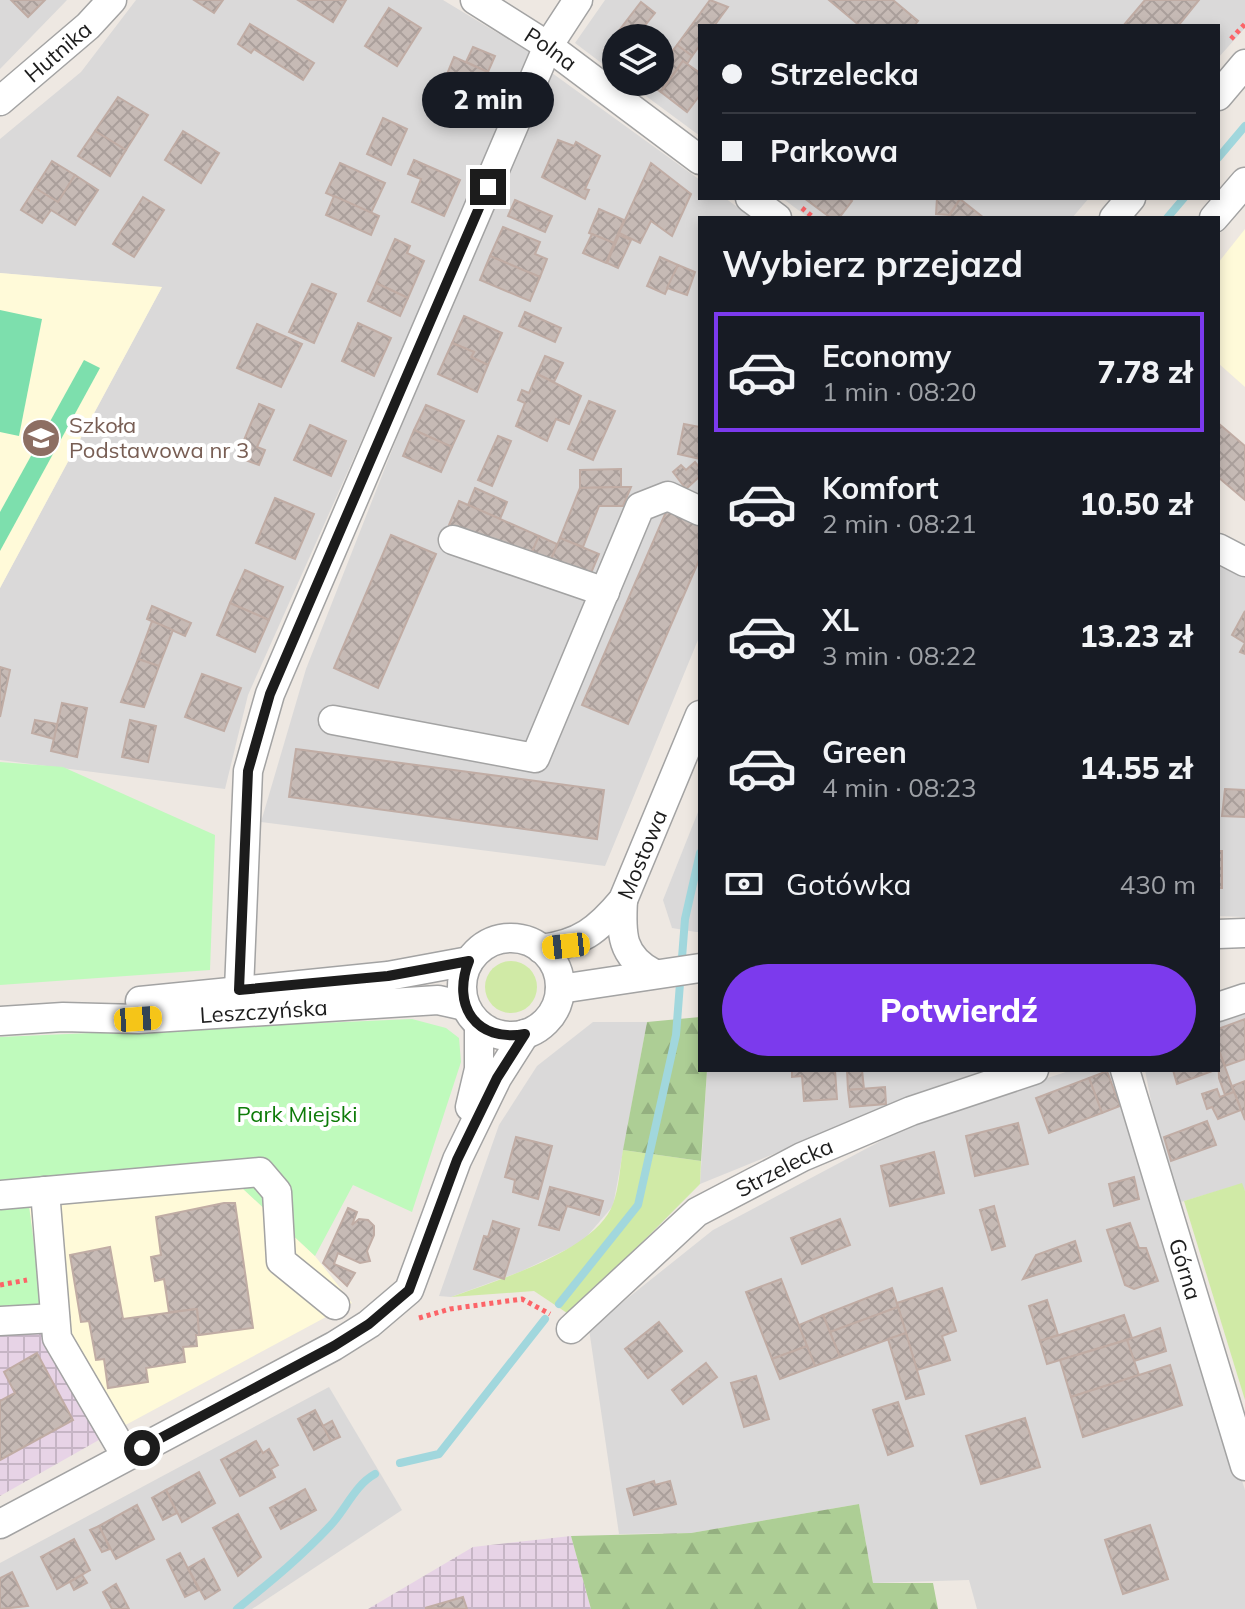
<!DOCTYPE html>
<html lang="pl">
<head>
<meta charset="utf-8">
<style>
  :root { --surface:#171b24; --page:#20242c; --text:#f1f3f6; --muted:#9ea1a6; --line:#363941; --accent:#7c3aed }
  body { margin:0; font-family:Mulish,sans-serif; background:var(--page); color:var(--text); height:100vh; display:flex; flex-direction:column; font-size:30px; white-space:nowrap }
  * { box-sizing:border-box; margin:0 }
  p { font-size:26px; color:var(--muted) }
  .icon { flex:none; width:44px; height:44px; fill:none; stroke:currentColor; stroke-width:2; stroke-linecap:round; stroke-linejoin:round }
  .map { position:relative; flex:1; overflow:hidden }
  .drawer { position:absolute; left:698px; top:216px; width:522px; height:856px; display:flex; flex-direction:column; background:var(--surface); border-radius:0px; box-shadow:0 4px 12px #0003 }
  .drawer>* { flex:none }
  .hud { position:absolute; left:698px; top:24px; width:522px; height:176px; border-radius:0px; box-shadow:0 4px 12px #0003; display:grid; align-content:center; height:176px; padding:0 24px; background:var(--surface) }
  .tools { position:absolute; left:602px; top:24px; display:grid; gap:16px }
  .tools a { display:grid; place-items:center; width:72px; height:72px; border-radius:50%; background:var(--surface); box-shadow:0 4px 12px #0003; font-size:40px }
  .end { position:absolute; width:36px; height:36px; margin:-18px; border:10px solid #1c1c1c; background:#fff; box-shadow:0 0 0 4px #fff }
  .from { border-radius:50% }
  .bubble { position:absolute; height:56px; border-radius:28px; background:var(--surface); box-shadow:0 4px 12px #0003; font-size:26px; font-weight:800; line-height:56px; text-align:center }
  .car { position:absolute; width:24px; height:48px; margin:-24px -12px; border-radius:10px; box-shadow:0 0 6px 2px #0007; background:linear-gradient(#f5c518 24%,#345 0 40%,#f5c518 0 76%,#345 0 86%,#f5c518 0) }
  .hud b { display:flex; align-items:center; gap:28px; height:76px; font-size:30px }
  .hud b+b { border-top:2px solid var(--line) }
  .hud i { width:20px; height:20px; background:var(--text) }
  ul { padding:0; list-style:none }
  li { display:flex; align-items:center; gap:24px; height:120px; margin:0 16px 12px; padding:0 8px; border:4px solid transparent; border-radius:0px }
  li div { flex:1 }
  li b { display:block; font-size:30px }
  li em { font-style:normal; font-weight:800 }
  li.selected { border-color:var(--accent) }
  li>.icon { width:72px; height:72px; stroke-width:1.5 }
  h2 { padding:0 24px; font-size:36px; line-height:96px }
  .pay { display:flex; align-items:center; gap:20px; height:88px; padding:0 24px; font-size:30px }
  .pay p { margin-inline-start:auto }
  .cta { display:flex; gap:16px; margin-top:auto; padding:16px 24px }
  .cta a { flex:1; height:92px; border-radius:48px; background:var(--accent); color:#fff; font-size:32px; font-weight:800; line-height:92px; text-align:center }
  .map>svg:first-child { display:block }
</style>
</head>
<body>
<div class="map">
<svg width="1245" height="1609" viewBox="0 0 1245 1609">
  <defs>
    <pattern id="industrial-grid" width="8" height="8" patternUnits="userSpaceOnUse" patternTransform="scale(2)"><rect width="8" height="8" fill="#e7d3e6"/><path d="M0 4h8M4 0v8" fill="none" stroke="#c6b5c5"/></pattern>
    <pattern id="forest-firs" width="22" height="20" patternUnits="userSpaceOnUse" patternTransform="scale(2)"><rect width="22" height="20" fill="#adce95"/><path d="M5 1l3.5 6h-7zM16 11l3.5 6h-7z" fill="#94b080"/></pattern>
    <pattern id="building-cross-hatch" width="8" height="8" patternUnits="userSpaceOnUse" patternTransform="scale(2)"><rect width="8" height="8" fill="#c6bab5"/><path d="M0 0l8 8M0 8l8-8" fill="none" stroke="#aa9f9b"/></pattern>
  </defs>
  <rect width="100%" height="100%" fill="#eee8e2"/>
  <g fill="#dad9d9">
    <polygon points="0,0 67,0 0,69"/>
    <polygon points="136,0 443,0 529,52 448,247 248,695 225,789 0,760 0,588 162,287 0,273 0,139 81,72"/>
    <polygon points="605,0 1245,0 1245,28 1218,58 1218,26 700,26 700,136 627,82 660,82 660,38 616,38 616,74 575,43"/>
    <polygon points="552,73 700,180 700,198 725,198 752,218 700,218 700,635 605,866 261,822 306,669 436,338"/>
    <polygon points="782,198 1089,198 1072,218 809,218"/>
    <polygon points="1218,560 1245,574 1245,917 1218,916"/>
    <polygon points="700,807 700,932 696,932 672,928 663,900"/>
    <polygon points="1245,1010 1245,1191 1241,1184 1171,1205 1145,1070 1218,1070 1218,1019"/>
    <polygon points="593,1022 647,1022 613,1206 582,1242 522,1271 451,1297 439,1296 499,1125 537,1066"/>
    <polygon points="707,1070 990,1070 955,1080 700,1184"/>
    <polygon points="1072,1070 1113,1070 1245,1490 1245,1609 977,1609 969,1580 873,1583 859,1504 691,1533 619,1534 589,1329 713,1230 924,1118"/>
    <polygon points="329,1387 402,1510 252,1609 0,1609 0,1563"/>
  </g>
  <g fill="url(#industrial-grid)">
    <polygon points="42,1305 120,1428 0,1496 0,1306"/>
    <polygon points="571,1536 591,1609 368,1609 473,1547"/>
  </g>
  <g fill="#fffad9">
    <polygon points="1245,229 1245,387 1218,363 1218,263"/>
    <polygon points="0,273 162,287 0,588"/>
    <polygon points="241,1187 315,1256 352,1303 120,1428 42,1305 29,1205"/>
  </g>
  <g fill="#d0eaa6">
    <circle cx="511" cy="987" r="26"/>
    <path d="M 623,1150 L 701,1161 L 700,1184 L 570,1315 L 534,1291 L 451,1297 C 495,1281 596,1251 613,1204 C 619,1188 620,1167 623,1150 Z"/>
    <polygon points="1242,1183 1245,1191 1245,1400 1184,1201"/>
  </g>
  <g fill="url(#forest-firs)">
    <polygon points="700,1017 700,1070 707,1070 701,1161 623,1150 647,1022"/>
    <polygon points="859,1504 873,1583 933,1583 938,1609 591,1609 571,1536 691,1533"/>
  </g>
  <g fill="#bffabc">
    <polygon points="0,762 63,767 215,835 210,970 0,985"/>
    <polygon points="412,1019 446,1028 459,1038 461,1062 412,1212 353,1185 315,1256 241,1187 29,1206 42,1305 0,1306 0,1037"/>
  </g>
  <g fill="#7ddfad">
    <polygon points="0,310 42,319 19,436 0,432"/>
    <polygon points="84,360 100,368 0,551 0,512"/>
  </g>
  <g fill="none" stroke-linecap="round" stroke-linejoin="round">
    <g stroke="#a1d7dd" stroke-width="8">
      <polyline points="1218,158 1245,126"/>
      <polyline points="1167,218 1184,198"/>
      <polyline points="559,1304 638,1205 676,1035 685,919 700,853"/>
      <polyline points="400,1463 439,1454 545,1319"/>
      <path d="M 237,1609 C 270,1582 301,1557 330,1526 C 346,1509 355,1485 375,1474"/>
    </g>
  </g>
  <g fill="url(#building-cross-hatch)" stroke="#c0aca4" stroke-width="2">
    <polygon points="11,0 45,0 28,17"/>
    <polygon points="194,0 223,0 214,13"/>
    <polygon points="298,0 346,0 333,22"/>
    <polygon points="710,0 728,7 714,26 700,26 700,45 692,56 677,45"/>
    <polygon points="829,0 893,0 918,21 914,26 860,26"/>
    <polygon points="1145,0 1199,0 1178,26 1123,26"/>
    <polygon points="641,2 655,13 643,28 655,38 616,38 616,59 604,50"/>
    <polygon points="389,8 421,28 397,66 365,46"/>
    <polygon points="250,24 314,63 303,80 254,49 251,53 238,44"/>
    <polygon points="677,45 692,56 687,64 683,61 661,92 647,82 660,82 660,66"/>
    <polygon points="473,47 495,56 488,72 466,62"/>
    <polygon points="454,57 488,72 472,110 438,96"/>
    <polygon points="683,61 700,73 700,95 687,112 661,92"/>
    <polygon points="118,97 148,115 126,150 95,131"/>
    <polygon points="383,118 407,129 391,165 367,154"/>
    <polygon points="95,131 126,150 110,176 78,156"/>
    <polygon points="183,131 219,153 201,183 165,160"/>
    <polygon points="558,140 574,146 576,142 600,156 585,189 589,190 585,199 542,177"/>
    <polygon points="414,160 460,180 444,216 412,202 421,179 408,174"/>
    <polygon points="52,161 75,175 58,202 35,188"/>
    <polygon points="340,163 385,183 371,213 326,193"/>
    <polygon points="651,163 691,194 672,236 651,221 640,243 619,233"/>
    <polygon points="75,175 98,190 75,225 51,210 42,223 21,210 35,188 58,202"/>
    <polygon points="334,196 379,216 371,235 326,215"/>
    <polygon points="143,197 164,210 134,257 113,244"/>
    <polygon points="804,198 848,198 852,201 839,218 831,218"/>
    <polygon points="937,198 959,198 960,199 949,215 936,214"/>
    <polygon points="960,199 984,218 948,218"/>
    <polygon points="515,200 552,216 545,232 508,216"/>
    <polygon points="599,209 624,220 614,243 589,233"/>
    <polygon points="503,227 540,242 535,254 547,259 540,277 490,256"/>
    <polygon points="592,234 614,243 606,263 583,253"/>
    <polygon points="619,235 631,240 618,268 607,263"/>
    <polygon points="395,239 410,246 407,253 424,261 408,298 376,283"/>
    <polygon points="490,256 540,277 530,301 480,280"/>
    <polygon points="660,257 678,265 665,294 647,286"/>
    <polygon points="678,265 695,272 687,295 667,288"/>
    <polygon points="376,283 408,298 400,316 368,301"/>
    <polygon points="312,284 336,294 314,343 289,332"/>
    <polygon points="525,312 561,328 555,342 519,326"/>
    <polygon points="464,316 502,333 488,365 471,357 474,352 452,343"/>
    <polygon points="358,323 391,338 374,376 342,361"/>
    <polygon points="257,324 302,344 281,387 237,368"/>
    <polygon points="452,343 474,352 471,357 488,365 477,392 438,374"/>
    <polygon points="545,356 563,363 554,382 537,374"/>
    <polygon points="537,374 581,396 569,424 556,419 547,441 516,426 525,403 518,400 522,390 529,393"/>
    <polygon points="589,401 615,411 593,460 568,449"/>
    <polygon points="259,404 274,410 257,447 265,450 259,465 237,457"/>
    <polygon points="426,405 464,421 452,447 414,430"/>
    <polygon points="1218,423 1245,446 1245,500 1218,477"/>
    <polygon points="684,424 700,427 700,459 678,454"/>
    <polygon points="310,425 346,441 331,476 294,460"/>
    <polygon points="414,430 452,447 441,472 403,456"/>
    <polygon points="498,436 511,441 492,486 478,480"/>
    <polygon points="695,462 700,468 700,476 686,489 673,472 681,465 686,470"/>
    <polygon points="621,469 621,487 580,488 580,470"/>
    <polygon points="621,487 631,487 623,506 599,506 583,547 560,538 580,488"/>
    <polygon points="475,488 507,502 500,519 468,505"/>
    <polygon points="275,498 314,514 295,559 256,543"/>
    <polygon points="459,501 539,536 529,559 449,525"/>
    <polygon points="669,505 700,518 700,558 628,724 582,705"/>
    <polygon points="391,535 436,554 378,688 334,668"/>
    <polygon points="539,536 557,544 550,562 531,554"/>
    <polygon points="560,538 599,554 589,578 550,562"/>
    <polygon points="245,570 283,587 269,620 230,603"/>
    <polygon points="230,603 269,620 255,652 217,635"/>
    <polygon points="152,606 191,623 185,636 147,619"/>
    <polygon points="1245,611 1245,654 1240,652 1245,643 1232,635"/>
    <polygon points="152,621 173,630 159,666 138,659"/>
    <polygon points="138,659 159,666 144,707 121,702"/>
    <polygon points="0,667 10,670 0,717"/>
    <polygon points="202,674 241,688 224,731 185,717"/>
    <polygon points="62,703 87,708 77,757 51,751"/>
    <polygon points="35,720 57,724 54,739 32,733"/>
    <polygon points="130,720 156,726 148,762 122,757"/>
    <polygon points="296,749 604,790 597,839 289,797"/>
    <polygon points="1225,789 1245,790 1245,817 1222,816"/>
    <rect x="1218" y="851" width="4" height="37"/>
    <polygon points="1245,1019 1245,1059 1225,1066 1218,1048 1218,1029"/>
    <polygon points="1218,1048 1234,1092 1225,1095 1219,1078"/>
    <polygon points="792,1070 835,1070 837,1099 804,1101 802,1076 792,1077"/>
    <polygon points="847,1070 862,1070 864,1089 848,1090"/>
    <polygon points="1173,1070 1215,1070 1177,1084"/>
    <polygon points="1107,1071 1120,1106 1102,1113 1089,1078"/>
    <polygon points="1089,1078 1102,1113 1049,1133 1036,1098"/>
    <polygon points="1245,1081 1245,1120 1232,1086"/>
    <polygon points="885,1087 886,1104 850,1107 848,1090"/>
    <polygon points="1217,1089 1220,1097 1234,1092 1241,1110 1218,1119 1212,1107 1207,1109 1202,1094"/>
    <polygon points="1207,1121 1216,1145 1171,1161 1164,1137"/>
    <polygon points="1018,1123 1028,1164 975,1176 966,1136"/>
    <polygon points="516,1137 552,1146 538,1199 513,1192 515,1180 505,1177"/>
    <polygon points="934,1152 944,1193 890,1206 881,1166"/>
    <polygon points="1134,1177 1139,1199 1114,1206 1109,1184"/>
    <polygon points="550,1187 603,1201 599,1215 567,1206 559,1230 539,1225"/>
    <polygon points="224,1203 235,1203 253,1328 199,1335 197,1309 169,1312 164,1279 155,1281 151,1257 161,1255 156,1217"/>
    <polygon points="994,1206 1005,1246 992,1250 980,1210"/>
    <polygon points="348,1208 357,1212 352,1225 359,1219 368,1220 374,1226 374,1235 367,1251 370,1261 360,1263 338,1253 334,1264 355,1273 347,1286 323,1263"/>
    <polygon points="840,1219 850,1245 802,1264 791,1238"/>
    <polygon points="493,1221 519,1229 504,1279 474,1269 484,1236 488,1237"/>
    <polygon points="1130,1223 1139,1248 1146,1248 1158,1281 1134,1289 1125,1285 1107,1230"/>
    <polygon points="1075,1241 1081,1261 1023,1279 1036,1255"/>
    <polygon points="110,1247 123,1319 197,1309 199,1335 196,1335 197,1346 183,1347 185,1362 146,1368 148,1382 108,1388 104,1359 96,1360 89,1321 81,1322 70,1255"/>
    <polygon points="781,1279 807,1346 772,1359 746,1292"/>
    <polygon points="892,1288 898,1307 830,1332 823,1315"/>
    <polygon points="942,1288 956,1331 942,1336 950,1360 917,1370 897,1303"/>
    <polygon points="1047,1300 1058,1335 1040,1341 1029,1306"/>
    <polygon points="898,1307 906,1333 840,1357 830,1332"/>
    <polygon points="823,1315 840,1357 815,1366 799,1325"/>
    <polygon points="1124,1315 1132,1338 1047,1364 1040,1341"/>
    <polygon points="659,1322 682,1351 648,1378 625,1349"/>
    <polygon points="1160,1328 1166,1351 1134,1361 1127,1340"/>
    <polygon points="906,1333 924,1394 906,1399 888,1339"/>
    <polygon points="1127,1340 1139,1375 1071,1397 1060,1360"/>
    <polygon points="807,1346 815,1366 780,1379 772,1359"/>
    <polygon points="37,1353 73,1420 0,1460 0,1401 15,1393 4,1372"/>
    <polygon points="706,1363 717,1377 683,1404 672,1390"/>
    <polygon points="1170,1365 1182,1405 1083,1437 1071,1397"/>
    <polygon points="756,1376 769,1419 744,1427 731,1383"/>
    <polygon points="898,1402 913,1446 888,1455 873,1410"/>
    <polygon points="315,1410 331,1441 314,1450 298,1419"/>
    <polygon points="1025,1418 1040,1467 981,1484 966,1436"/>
    <polygon points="332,1421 340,1437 331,1441 323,1426"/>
    <polygon points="256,1441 263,1453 269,1449 278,1465 271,1469 275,1477 240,1496 221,1460"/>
    <polygon points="199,1472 215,1503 182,1522 166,1490"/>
    <polygon points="654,1481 655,1485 670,1481 676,1504 634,1515 627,1489"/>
    <polygon points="305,1489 316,1510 281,1529 270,1508"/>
    <polygon points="166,1490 177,1513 163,1520 152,1498"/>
    <polygon points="137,1505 154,1539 116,1559 99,1526"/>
    <polygon points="238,1514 261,1557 238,1576 213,1528"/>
    <polygon points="1150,1525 1168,1579 1123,1594 1105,1540"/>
    <polygon points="99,1526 110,1549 102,1552 90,1530"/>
    <polygon points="74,1539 90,1570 57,1589 41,1557"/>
    <polygon points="180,1553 199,1590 185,1597 167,1560"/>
    <polygon points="204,1559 220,1590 205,1599 188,1568"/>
    <polygon points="12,1572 28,1606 0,1609 0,1578"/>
    <polygon points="82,1575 87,1583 74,1590 70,1582"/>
    <polygon points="116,1584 129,1609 112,1609 103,1592"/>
    <polygon points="463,1597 467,1609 425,1608"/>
  </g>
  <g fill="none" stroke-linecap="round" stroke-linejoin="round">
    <defs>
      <g id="minor">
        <path id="s1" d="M 475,0 L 548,46 L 700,160"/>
        <polyline points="1218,96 1245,64"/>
        <path id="s2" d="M 0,101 L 88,26 L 112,0"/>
        <polyline points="750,198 777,218"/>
        <polyline points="1114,218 1131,198"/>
        <polyline points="1214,218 1245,182"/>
        <polyline points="453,540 605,592"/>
        <polyline points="1218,548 1245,562"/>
        <polyline points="333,720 535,758 640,507 668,496 700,511"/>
        <path d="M 623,900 C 621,934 621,956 653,973"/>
        <polyline points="1218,934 1245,933"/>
        <circle cx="511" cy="987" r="49"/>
        <path id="s3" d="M 541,949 C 580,944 598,930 623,900 L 700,715"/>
        <polyline points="560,989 700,968"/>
        <polyline points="239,990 248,771 270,694 548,46 578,0"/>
        <polyline points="140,1001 388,976 469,961"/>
        <polyline points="1218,1007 1245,998"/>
        <path id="s4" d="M 0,1021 L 63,1017 L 138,1019 L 438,1000 L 465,1006"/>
        <path id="s5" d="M 1125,1070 L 1245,1466"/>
        <polyline points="470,1107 479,1069 479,1025"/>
        <polyline points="45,1191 57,1338 126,1456"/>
        <polyline points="0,1195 260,1172 277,1192 281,1261 335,1305"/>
        <polyline points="0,1321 55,1318"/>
        <path id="s6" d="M 571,1329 L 697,1212 L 802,1157 L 911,1111 L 1034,1070"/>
        <polyline points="0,1524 334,1346 369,1324 409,1290 457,1160 497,1078 525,1034"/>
      </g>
    </defs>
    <use href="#minor" stroke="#a3a3a3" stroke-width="31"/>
    <g stroke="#fc6468" stroke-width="5" stroke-dasharray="4 4" stroke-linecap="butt">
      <polyline points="1231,39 1245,24"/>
      <polyline points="802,208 814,218"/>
      <polyline points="0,1285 27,1280"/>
      <polyline points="419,1318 450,1309 522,1299 550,1314"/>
    </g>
    <use href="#minor" stroke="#fff" stroke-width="28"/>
  </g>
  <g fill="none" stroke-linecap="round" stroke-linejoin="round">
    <path stroke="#1c1c1c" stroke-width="10" d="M 142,1448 L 334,1346 L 369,1324 L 409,1290 L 457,1160 L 497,1078 L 525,1034 C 476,1043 451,1005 469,961 L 388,976 L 239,990 L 248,771 L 270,694 L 488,187"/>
  </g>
  <defs>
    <symbol id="school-disc" viewBox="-11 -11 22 22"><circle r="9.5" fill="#8d6e63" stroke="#fff"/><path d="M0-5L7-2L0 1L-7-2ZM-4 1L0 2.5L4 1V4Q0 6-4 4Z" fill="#fff"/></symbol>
  </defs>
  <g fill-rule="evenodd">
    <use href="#school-disc" x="19" y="416" width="44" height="44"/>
  </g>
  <g text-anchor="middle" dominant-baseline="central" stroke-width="8" stroke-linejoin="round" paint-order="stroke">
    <g font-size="22" fill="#1c1c1c" stroke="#fff">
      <text stroke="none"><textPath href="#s1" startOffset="90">Polna</textPath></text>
      <text stroke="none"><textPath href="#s2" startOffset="76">Hutnika</textPath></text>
      <text stroke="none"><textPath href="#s3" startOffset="148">Mostowa</textPath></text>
      <text stroke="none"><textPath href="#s4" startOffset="264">Leszczyńska</textPath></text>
      <text stroke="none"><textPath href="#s6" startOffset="270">Strzelecka</textPath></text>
      <text stroke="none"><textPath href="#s5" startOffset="208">Górna</textPath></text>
    </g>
    <g font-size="22" fill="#785e54" stroke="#fff" text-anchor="start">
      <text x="69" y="425">Szkoła<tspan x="69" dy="25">Podstawowa nr 3</tspan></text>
    </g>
    <g font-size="22" fill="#0e7b09" stroke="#fff">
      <text x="297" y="1114">Park Miejski</text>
    </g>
  </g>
</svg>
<div class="tools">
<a><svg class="icon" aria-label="layers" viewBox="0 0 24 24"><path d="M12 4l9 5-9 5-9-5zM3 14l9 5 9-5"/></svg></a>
</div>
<i class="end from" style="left:142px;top:1448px"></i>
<i class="end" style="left:488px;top:187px"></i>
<div class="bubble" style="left:422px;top:72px;width:132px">2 min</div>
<i class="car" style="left:566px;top:946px;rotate:264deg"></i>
<i class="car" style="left:138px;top:1019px;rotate:86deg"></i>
<div class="hud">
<b><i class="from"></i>Strzelecka</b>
<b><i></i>Parkowa</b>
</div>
<section class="drawer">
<h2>Wybierz przejazd</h2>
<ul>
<li class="selected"><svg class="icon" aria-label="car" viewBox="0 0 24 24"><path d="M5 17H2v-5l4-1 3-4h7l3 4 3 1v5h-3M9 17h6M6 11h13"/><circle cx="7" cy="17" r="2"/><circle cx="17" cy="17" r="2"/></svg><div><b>Economy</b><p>1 min · 08:20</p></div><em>7.78 zł</em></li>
<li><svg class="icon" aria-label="car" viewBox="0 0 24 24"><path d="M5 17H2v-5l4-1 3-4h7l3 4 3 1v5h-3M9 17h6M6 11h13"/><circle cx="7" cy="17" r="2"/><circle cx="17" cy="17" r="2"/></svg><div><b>Komfort</b><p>2 min · 08:21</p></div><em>10.50 zł</em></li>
<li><svg class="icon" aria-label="car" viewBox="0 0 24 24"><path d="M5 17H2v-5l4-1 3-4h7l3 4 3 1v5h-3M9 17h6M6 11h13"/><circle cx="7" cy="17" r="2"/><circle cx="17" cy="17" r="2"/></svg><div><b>XL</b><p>3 min · 08:22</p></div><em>13.23 zł</em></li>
<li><svg class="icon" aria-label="car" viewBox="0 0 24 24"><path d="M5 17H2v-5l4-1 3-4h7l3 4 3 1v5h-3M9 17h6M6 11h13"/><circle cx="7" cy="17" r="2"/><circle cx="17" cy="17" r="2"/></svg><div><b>Green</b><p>4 min · 08:23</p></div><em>14.55 zł</em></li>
</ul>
<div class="pay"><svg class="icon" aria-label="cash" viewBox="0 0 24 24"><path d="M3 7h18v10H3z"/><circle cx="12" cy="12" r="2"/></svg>Gotówka<p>430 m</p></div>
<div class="cta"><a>Potwierdź</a></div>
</section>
</div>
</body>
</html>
